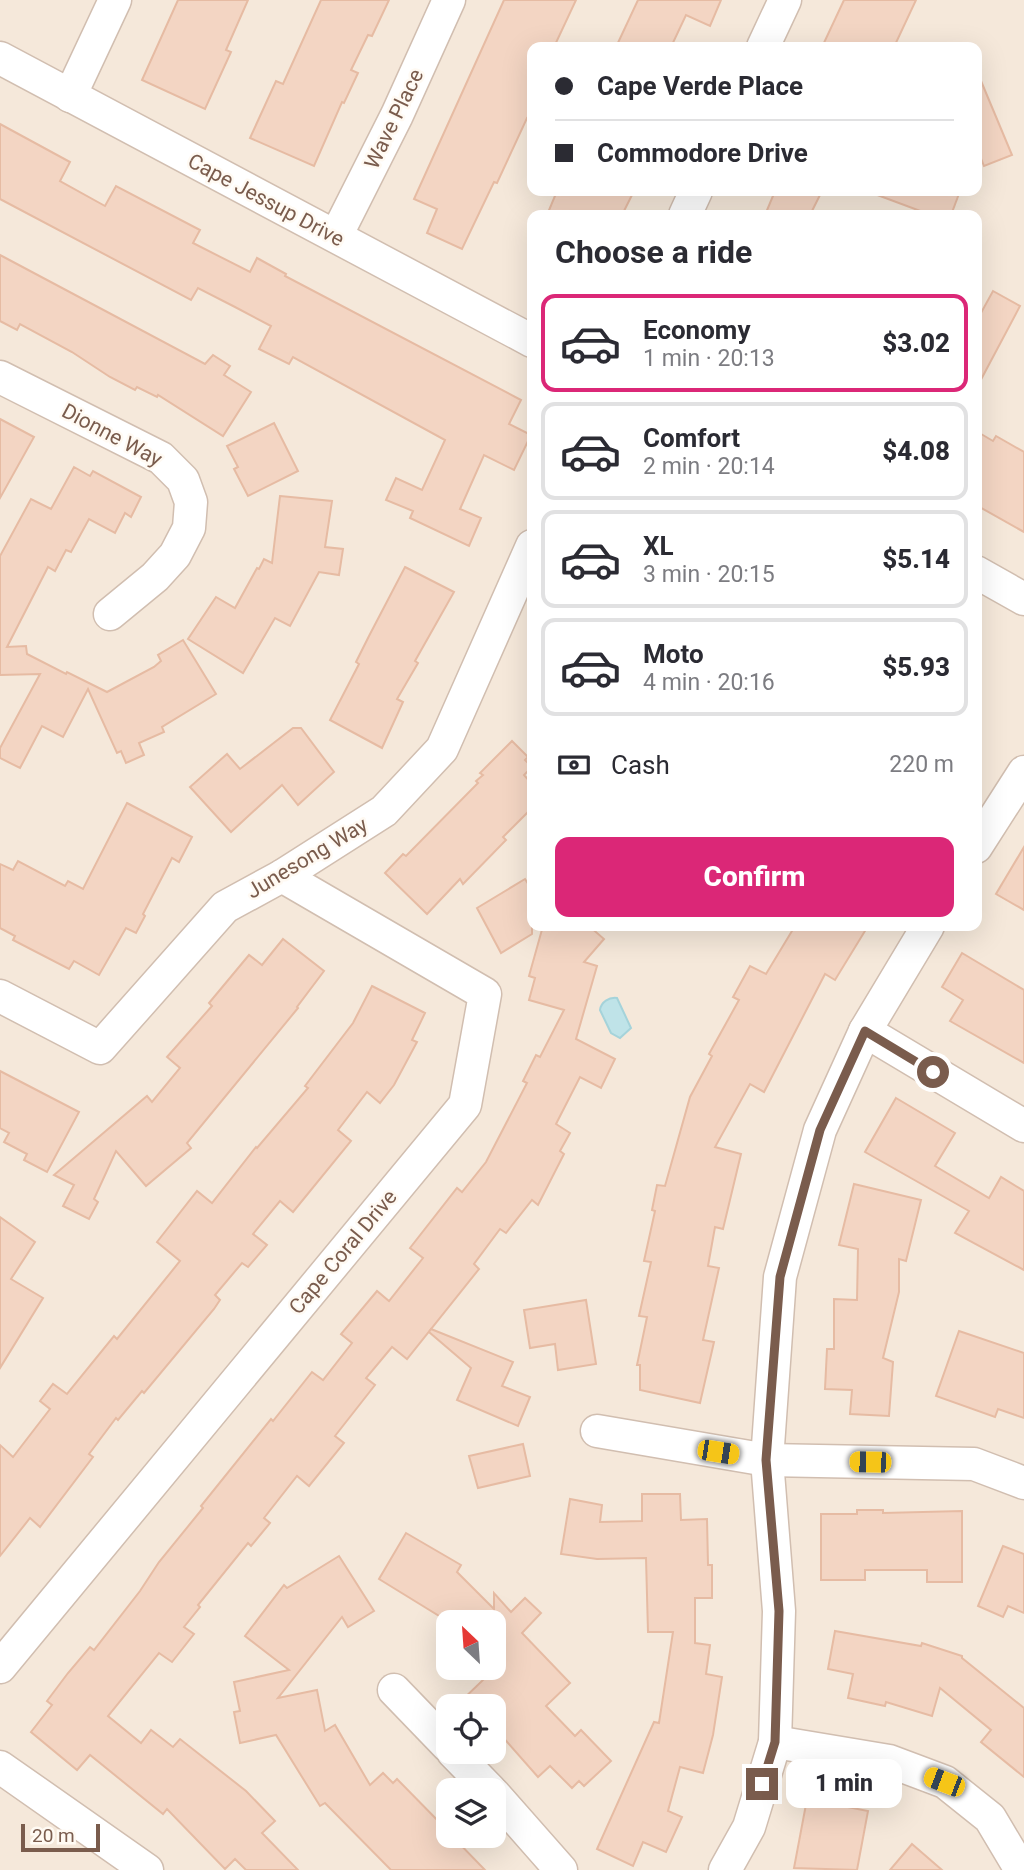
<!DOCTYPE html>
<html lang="en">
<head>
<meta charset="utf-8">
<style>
  :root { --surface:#fff; --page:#f2f2f3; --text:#2b2b33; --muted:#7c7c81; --line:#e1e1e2; --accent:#db2777 }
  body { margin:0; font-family:Roboto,sans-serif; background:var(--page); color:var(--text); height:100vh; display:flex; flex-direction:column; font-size:26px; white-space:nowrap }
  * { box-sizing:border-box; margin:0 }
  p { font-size:23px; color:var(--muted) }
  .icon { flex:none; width:38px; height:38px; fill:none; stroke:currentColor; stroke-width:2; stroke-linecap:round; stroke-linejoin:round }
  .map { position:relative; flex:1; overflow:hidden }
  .details { position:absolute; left:527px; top:210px; width:455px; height:721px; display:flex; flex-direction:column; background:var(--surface); border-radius:14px; box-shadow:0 7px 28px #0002 }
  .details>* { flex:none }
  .hud { position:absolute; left:527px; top:42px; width:455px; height:154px; border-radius:14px; box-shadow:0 7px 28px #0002; display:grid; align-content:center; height:154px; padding:0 28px; background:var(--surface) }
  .needle { width:46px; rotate:335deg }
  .fabs { position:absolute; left:436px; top:1610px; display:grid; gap:14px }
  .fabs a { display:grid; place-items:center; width:70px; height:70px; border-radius:14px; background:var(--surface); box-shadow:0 7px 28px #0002; font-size:35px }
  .scale { position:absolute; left:21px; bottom:18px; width:79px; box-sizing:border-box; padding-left:7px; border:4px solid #7a5c4d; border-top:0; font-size:19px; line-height:24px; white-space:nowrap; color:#7a5c4d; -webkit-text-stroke:5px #fffaf3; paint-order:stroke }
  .end { position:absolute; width:32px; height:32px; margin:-16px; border:9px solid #7a5c4d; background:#fff; box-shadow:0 0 0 4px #fff }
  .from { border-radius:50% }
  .bubble { position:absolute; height:49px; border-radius:14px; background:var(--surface); box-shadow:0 7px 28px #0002; font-size:23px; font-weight:800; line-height:49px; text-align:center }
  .car { position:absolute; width:21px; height:42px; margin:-21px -10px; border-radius:9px; box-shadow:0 0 5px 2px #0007; background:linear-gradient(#f5c518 24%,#345 0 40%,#f5c518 0 76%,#345 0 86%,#f5c518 0) }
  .hud b { display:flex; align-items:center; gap:24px; height:66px; font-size:26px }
  .hud b+b { border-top:2px solid var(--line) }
  .hud i { width:18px; height:18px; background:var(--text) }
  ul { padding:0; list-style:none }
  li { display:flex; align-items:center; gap:21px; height:98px; margin:0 14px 10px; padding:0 14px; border:4px solid var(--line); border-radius:14px }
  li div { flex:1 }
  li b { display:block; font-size:26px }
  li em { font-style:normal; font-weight:800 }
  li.on { border-color:var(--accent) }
  li>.icon { width:63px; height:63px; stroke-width:1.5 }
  h2 { padding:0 28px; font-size:32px; line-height:84px }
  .pay { display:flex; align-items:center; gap:18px; height:77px; padding:0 28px; font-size:26px }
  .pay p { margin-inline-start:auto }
  .action { display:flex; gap:14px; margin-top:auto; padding:14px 28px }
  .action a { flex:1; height:80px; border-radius:14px; background:var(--accent); color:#fff; font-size:28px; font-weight:800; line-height:80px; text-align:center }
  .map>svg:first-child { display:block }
</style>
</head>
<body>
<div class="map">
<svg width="1024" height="1870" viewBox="0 0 1024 1870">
  <rect width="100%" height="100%" fill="#fdf6ec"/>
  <path fill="#f5e8da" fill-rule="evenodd" d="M 0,0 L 1024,0 L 1024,1870 L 0,1870 ZM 532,47 L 976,47 L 976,191 L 532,191 ZM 532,215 L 976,215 L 976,926 L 532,926 ZM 448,1622 L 494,1622 L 494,1668 L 448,1668 ZM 448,1706 L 494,1706 L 494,1752 L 448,1752 ZM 448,1790 L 494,1790 L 494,1836 L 448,1836 Z"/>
  <path fill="#bfe3e8" stroke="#a5d3da" stroke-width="2" d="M 617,998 L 631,1028 L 620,1038 L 611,1033 L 600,1010 C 601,1002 609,997 617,998 Z"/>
  <g fill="#f3d5c3" stroke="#e6bba3" stroke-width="2">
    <polygon points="178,0 248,0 226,50 231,52 205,109 142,80"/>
    <polygon points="321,0 389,0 372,36 368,35 351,70 358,73 344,103 342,102 314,166 250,138 276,81 283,84"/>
    <polygon points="504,0 576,0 554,47 532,47 532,120 527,118 497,183 494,182 462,249 427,233 437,209 414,199"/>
    <polygon points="638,0 721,0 710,26 686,15 671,47 616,47"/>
    <polygon points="844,0 916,0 894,47 822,47"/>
    <polygon points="976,69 1012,155 984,166 976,146"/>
    <polygon points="0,124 70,162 60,181 105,206 116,186 200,230 193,243 250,272 257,258 286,274 285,276 521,400 509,424 531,435 514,470 484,455 460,509 481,518 469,546 410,518 413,511 386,500 396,478 422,490 445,440 293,357 289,364 259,349 271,326 235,307 198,288 191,300 0,199"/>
    <polygon points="557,191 634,191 622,215 547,215"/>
    <polygon points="775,191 822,191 810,215 765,215"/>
    <polygon points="872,191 960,191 951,215 931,215 872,193"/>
    <polygon points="0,255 205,364 213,355 230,366 224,375 251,392 223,436 158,395 157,397 137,387 135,390 110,377 72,352 20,324 17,330 0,321"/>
    <polygon points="993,291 1020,306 976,389 976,322"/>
    <polygon points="0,419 34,437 0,498"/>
    <polygon points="274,423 298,471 248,496 234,469 238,467 227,446"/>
    <polygon points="976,431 993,441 996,436 1024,452 1024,532 976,505"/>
    <polygon points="74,467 90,476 93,471 141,497 131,517 125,513 115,533 89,519 71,552 66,550 55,571 48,567 7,647 26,646 27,654 66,674 67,672 107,692 154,667 161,661 158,655 183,640 216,694 162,727 164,732 139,743 144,755 126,763 121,751 117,753 88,689 63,737 42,726 20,768 0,758 0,748 40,674 0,675 0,556 31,499 51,509"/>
    <polygon points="280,496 332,501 325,547 343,549 339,575 319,572 290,626 275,618 243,673 188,639 216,597 235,608 257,568 259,569 264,559 272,563"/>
    <polygon points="405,567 454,592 415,661 418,663 397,699 403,702 382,748 330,720 359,664 356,662 369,636"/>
    <polygon points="293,728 301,728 334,772 298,805 282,785 231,832 190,787 227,754 240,769"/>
    <polygon points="512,741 528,757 525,760 532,767 524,775 532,784 532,808 503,837 506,840 463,884 460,879 427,914 385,873 403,854 406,856 478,783 476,781 483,775 480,773"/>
    <polygon points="127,803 192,837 179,862 172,858 143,914 145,916 136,933 126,928 99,975 74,961 69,969 13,940 15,936 0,928 0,864 13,870 18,861 65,886 68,881 83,889"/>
    <polygon points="1024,847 1024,910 996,894"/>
    <polygon points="525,879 532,890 532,934 501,953 477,908"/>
    <polygon points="543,926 589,926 604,939 584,962 597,966 576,1039 615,1059 601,1088 580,1077 556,1124 570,1133 560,1151 564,1154 538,1205 532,1200 506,1233 500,1229 474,1264 479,1269 407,1359 392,1347 366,1378 375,1385 335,1436 344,1443 309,1486 297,1476 264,1518 270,1523 251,1546 248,1543 198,1605 200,1607 184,1627 194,1634 172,1662 159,1653 108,1716 141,1743 151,1730 173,1747 180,1739 246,1791 275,1821 262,1833 298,1870 246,1870 235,1859 225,1869 167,1809 163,1814 90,1755 77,1770 31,1732 52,1705 47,1701 68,1673 90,1647 94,1650 140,1591 159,1562 203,1508 201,1506 271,1419 273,1421 312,1372 323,1380 352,1343 341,1334 377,1291 389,1301 423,1258 410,1248 457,1188 462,1192 486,1162 527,1083 523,1081 536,1055 540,1057 564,1010 529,1000 535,978 529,976"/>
    <polygon points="795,926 868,926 835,980 825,974 764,1092 750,1084 715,1147 741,1154 723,1229 715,1227 708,1266 719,1268 703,1340 714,1342 700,1403 640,1390 640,1365 637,1365 647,1317 639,1316 651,1262 644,1261 655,1211 652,1210 657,1185 665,1186 690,1097 712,1056 709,1054 739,1000 733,997 750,966 766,974"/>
    <polygon points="283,939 324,971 297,1007 298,1008 187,1143 191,1148 146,1186 116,1151 94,1199 98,1202 89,1219 63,1206 74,1185 54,1175 147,1096 152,1102 180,1068 167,1057 212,1006 209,1003 249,955 262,965"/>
    <polygon points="962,953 1024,990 1024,1063 950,1021 963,1000 942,987"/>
    <polygon points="372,986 425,1013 412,1040 417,1042 394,1085 380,1103 367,1092 338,1130 351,1141 293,1212 280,1201 253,1234 267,1245 248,1267 242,1263 215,1295 220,1300 214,1309 144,1393 142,1391 118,1420 116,1418 89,1454 93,1457 40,1527 30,1518 0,1556 0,1445 13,1457 50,1409 40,1401 53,1384 67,1394 114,1336 117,1339 180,1261 157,1242 197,1191 212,1203 256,1147 257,1148 308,1088 305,1086 353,1023"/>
    <polygon points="0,1071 79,1112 47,1172 24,1160 27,1154 4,1142 9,1133 0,1128"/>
    <polygon points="896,1098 955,1133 935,1166 989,1198 1001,1177 1024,1191 1024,1270 955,1233 969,1211 865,1152"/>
    <polygon points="854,1184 921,1200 906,1261 899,1259 899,1292 883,1358 893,1362 889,1416 850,1414 852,1390 825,1389 827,1349 834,1349 834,1299 857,1300 858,1249 839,1245"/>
    <polygon points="0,1217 35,1242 11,1279 43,1298 0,1368"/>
    <polygon points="586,1300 596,1364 558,1370 555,1344 530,1348 524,1310"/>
    <polygon points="431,1329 513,1362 502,1386 530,1397 518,1426 457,1400 471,1368 429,1332"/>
    <polygon points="959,1331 1024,1353 1024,1418 998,1409 995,1417 936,1396"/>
    <polygon points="523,1444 530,1476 478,1488 469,1456"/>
    <polygon points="642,1494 680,1494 681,1520 707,1519 708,1565 712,1565 712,1598 695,1598 695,1643 710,1645 706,1674 722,1677 713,1735 703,1773 680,1767 668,1811 682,1817 666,1852 643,1842 633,1866 597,1849 654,1722 659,1723 673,1632 648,1632 646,1558 597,1559 561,1554 570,1499 602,1505 600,1522 642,1521"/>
    <polygon points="857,1510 883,1510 883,1513 962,1511 962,1582 927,1582 927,1570 865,1570 865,1580 821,1580 821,1514 857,1514"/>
    <polygon points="406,1533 461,1565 457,1572 494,1609 494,1593 511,1612 525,1598 541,1613 522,1633 570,1683 546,1706 575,1736 581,1730 611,1761 584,1786 579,1781 572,1788 550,1766 538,1777 494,1727 494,1706 456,1706 483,1680 471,1668 494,1668 494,1622 449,1622 379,1579"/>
    <polygon points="1003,1546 1024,1554 1024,1613 1008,1606 1003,1617 978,1606"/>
    <polygon points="339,1556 374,1611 348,1627 342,1617 278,1698 317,1690 325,1731 335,1725 370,1785 383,1773 393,1783 397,1779 448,1831 448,1836 452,1836 485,1870 391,1870 325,1803 320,1806 276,1735 240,1743 234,1712 240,1711 234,1682 289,1670 245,1636 284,1585 287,1588"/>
    <polygon points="835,1631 921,1646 922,1643 962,1656 962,1658 1024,1708 1024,1777 981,1742 991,1730 940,1688 932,1716 886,1702 885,1706 848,1698 853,1674 828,1669"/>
    <polygon points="807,1799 868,1811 857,1870 794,1868"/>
    <polygon points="912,1844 942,1870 890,1870"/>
  </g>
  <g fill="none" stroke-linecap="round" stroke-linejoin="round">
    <defs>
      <g id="street">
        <polyline points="763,47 785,0"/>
        <polyline points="0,58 532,341"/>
        <polyline points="70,96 115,0"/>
        <polyline points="685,215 696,191"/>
        <polyline points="336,236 397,115 449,0"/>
        <polyline points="0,377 161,458 183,480 191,502 189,528 175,555 155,577 110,614"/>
        <polyline points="976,572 1024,599"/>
        <polyline points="976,847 1024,772"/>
        <polyline points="0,996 100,1048 225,907 282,876 384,811 442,749 532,546"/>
        <polyline points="865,1031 1024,1126"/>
        <polyline points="597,1431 767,1460 974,1464 1024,1483"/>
        <polyline points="0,1667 465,1105 485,994 282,876"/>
        <polyline points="394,1690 448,1746"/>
        <polyline points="775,1742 889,1761 945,1782 990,1818 1021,1870"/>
        <polyline points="453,1752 490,1790"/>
        <polyline points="0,1767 147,1870"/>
        <polyline points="494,1794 561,1870"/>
        <polyline points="725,1870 749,1827 775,1742 779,1611 767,1460 780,1277 820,1130 865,1031 928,926"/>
      </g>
    </defs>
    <use href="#street" stroke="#d1beb0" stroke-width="35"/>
    <use href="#street" stroke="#fff" stroke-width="32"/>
  </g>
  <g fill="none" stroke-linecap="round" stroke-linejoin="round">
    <polyline stroke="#7a5c4d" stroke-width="9" points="762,1784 775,1742 779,1611 766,1460 780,1277 820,1130 865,1031 933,1072"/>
  </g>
  <g text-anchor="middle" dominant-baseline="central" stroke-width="5" stroke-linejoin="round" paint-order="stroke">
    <g font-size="21" fill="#7a5c4d" stroke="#fffaf3">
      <text transform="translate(394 119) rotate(-64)">Wave Place</text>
      <text transform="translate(266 200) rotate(28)">Cape Jessup Drive</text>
      <text transform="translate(112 435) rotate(28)">Dionne Way</text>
      <text transform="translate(307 858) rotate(-31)">Junesong Way</text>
      <text transform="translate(343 1252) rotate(-50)">Cape Coral Drive</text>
    </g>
  </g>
</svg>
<div class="fabs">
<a><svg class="needle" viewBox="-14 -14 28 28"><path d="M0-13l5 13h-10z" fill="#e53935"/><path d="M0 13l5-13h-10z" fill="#7c7c81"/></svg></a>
<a><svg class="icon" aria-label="locate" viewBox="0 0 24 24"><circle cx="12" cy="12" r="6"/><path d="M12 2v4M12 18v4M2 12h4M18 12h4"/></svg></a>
<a><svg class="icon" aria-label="layers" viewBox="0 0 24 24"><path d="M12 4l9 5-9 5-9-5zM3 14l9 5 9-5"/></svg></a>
</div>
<div class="scale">20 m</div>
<i class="end from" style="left:933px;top:1072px"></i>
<i class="end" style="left:762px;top:1784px"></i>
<div class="bubble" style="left:786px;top:1759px;width:116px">1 min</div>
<i class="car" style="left:718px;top:1452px;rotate:99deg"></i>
<i class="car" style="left:870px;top:1462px;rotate:271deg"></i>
<i class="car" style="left:944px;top:1782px;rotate:291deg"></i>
<div class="hud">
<b><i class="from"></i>Cape Verde Place</b>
<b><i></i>Commodore Drive</b>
</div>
<section class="details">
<h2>Choose a ride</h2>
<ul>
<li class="on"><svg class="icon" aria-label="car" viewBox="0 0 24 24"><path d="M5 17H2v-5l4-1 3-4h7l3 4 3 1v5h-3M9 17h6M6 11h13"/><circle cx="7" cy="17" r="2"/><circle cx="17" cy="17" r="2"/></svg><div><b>Economy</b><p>1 min · 20:13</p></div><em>$3.02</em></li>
<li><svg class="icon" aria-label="car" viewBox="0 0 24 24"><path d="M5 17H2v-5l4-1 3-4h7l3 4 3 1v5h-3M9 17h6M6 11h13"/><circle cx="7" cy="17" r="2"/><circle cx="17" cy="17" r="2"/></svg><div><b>Comfort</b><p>2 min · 20:14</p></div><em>$4.08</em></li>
<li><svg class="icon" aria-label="car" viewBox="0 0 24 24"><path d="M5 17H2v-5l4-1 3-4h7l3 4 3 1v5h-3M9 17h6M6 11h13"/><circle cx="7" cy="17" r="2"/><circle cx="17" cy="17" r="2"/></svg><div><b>XL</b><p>3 min · 20:15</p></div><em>$5.14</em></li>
<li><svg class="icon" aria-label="car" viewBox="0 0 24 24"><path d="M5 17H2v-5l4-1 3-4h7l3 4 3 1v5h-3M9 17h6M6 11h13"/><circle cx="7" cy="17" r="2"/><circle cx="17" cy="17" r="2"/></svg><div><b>Moto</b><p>4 min · 20:16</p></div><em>$5.93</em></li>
</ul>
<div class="pay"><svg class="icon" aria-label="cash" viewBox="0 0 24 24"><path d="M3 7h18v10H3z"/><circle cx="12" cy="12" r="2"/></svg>Cash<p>220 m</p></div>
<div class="action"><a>Confirm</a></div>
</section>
</div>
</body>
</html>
